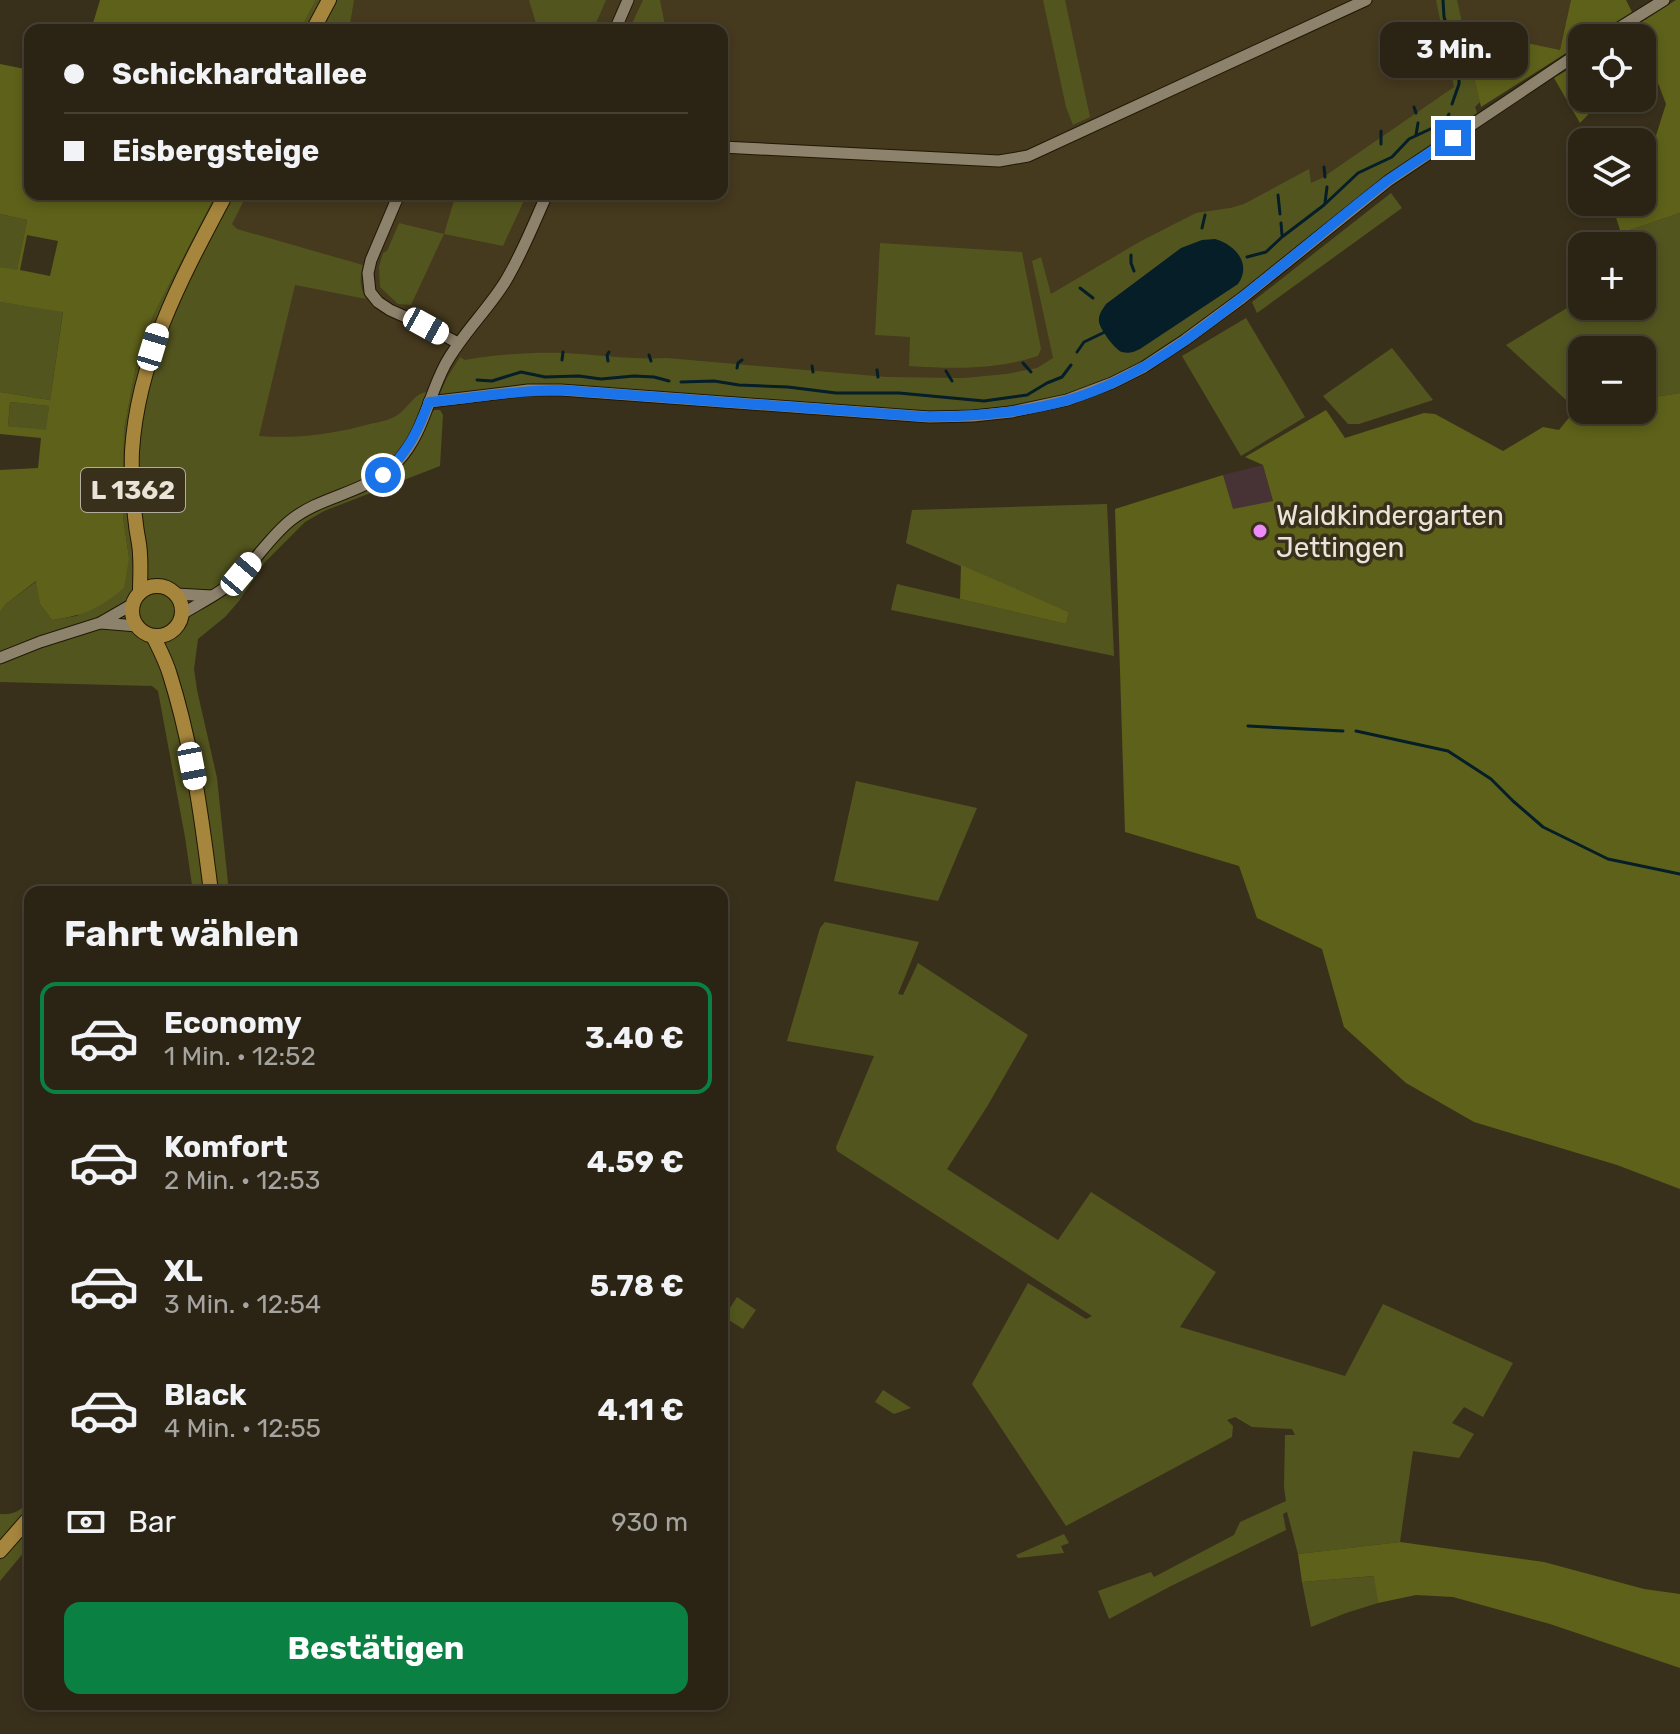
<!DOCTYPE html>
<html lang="de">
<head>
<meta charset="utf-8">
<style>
  :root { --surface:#2b2415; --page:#332c1e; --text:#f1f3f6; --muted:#a6a4a0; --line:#474134; --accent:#0b8043 }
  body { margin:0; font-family:Rubik,sans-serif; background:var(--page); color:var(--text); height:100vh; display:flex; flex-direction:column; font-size:30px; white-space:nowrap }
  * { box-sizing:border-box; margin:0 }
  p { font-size:26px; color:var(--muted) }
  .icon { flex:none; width:44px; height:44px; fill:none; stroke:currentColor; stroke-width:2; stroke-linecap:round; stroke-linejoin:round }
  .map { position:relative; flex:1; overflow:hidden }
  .panel { position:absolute; left:24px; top:886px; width:704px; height:824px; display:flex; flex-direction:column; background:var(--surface); border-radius:16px; box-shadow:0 4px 12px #0003,0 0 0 2px var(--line) }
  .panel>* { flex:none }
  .hud { position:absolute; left:24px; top:24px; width:704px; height:176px; border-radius:16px; box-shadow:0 4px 12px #0003,0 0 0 2px var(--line); display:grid; align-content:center; height:176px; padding:0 40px; background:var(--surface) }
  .tools { position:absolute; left:1568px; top:24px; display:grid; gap:16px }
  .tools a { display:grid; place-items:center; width:88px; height:88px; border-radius:16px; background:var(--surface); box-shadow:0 4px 12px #0003,0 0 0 2px var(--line); font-size:40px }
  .end { position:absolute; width:36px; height:36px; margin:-18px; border:10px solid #1a73e8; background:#fff; box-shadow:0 0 0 4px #fff }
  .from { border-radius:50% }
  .bubble { position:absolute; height:56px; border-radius:16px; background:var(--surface); box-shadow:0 4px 12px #0003,0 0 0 2px var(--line); font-size:26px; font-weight:700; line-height:56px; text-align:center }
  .car { position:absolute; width:24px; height:48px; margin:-24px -12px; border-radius:10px; box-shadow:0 0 6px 2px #0007; background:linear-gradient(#fff 24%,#345 0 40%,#fff 0 76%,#345 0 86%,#fff 0) }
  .hud b { display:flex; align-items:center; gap:28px; height:76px; font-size:30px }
  .hud b+b { border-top:2px solid var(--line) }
  .hud i { width:20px; height:20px; background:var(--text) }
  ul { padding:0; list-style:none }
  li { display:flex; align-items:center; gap:24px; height:112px; margin:0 16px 12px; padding:0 24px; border:4px solid transparent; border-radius:16px }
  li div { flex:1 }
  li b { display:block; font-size:30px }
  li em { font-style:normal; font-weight:700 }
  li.on { border-color:var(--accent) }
  li>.icon { width:72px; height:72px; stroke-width:1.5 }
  h2 { padding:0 40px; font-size:36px; line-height:96px }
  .pay { display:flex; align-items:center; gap:20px; height:88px; padding:0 40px; font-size:30px }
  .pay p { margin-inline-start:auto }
  .action { display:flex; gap:16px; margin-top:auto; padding:16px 40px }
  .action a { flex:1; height:92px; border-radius:16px; background:var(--accent); color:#fff; font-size:32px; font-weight:700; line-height:92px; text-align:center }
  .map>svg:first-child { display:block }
</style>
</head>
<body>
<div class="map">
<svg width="1680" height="1734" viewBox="0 0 1680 1734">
  <rect width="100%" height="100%" fill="#39301c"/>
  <polygon fill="#45391e" points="335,0 1571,0 1560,50 1480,102 1475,106 1477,113 1411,159 1321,228 1207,319 975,410 930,411 512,387 486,389 425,401 393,457 380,469 296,509 277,523 238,568 154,382 235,194 722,194 722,30 319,30"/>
  <polygon fill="#473235" points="1263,465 1287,554 1247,564 1223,475"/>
  <g fill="#53551f">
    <polygon points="316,0 354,0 349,30 300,30"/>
    <polygon points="529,0 606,0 593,30 538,30"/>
    <polygon points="643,0 660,0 666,30 629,30"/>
    <polygon points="1043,0 1065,0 1090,117 1073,125 1066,107"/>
    <path d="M 1436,0 L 1457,0 L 1480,102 L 1475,107 L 1477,113 C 1421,153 1365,192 1312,235 C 1252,283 1192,339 1122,373 C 1013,426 888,410 771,403 C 685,397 599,392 512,387 L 486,389 L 441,398 L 439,396 L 447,378 L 460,357 L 465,360 C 499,354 533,352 566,353 C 600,355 634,360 667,358 L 887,377 L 964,378 L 1006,374 L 1037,368 L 1053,358 L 1032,261 L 1041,257 L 1051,294 L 1141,241 L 1196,213 L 1230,208 L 1244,204 L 1309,169 L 1311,183 L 1322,178 L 1454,87 Z"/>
    <polygon points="1391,193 1402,208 1257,313 1252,302"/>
    <path d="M 216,194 L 247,194 L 232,224 L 237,229 L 363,265 C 360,278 359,286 366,299 L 295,285 L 259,436 C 296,439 334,434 370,424 C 378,422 387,421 394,417 C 407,411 414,392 428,392 C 415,428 398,462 363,480 C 341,491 316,497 295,510 C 267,529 249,559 224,580 L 231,590 C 257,571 274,539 301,520 C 339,495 375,497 408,459 C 422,443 423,424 434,410 L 440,410 L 443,415 L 440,466 L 324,511 L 305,522 L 265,562 L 239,601 L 225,617 L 198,639 L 194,669 L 197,690 L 217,778 L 228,883 L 225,892 L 193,892 L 185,837 L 158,691 L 152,686 L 0,682 L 0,612 L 6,604 L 37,581 L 40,604 L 52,620 L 77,616 L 129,558 L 123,516 L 124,429 L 138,356 L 154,314 Z"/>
    <polygon points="456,194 527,194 503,246 444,234 411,305 398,304 380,287 379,267 383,253 387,251 399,223 444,234"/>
    <polygon points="1680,213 1680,393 1642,399 1642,350 1582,350 1582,408 1576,409 1506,345 1582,299 1582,306 1642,306 1642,246 1625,246 1621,233"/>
    <polygon points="0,214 27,220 17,271 0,267"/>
    <path d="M 880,243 L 1022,252 L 1041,349 L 1038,356 C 995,370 953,369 909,366 L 910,337 L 875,335 Z"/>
    <polygon points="0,302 63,311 50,400 0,392"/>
    <polygon points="1246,318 1305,417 1241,456 1182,356"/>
    <polygon points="1392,348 1433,400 1359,424 1348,424 1323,396"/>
    <polygon points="10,402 49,406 47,431 8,426"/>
    <polygon points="1107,504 1114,656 891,610 897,584 1066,624 1069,612 906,543 912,510"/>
    <polygon points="856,781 977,808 938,901 834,881"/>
    <polygon points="825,922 919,942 898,994 903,995 918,963 1028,1035 988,1105 947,1169 1058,1240 1091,1192 1216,1272 1180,1327 1345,1376 1383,1304 1513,1363 1483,1417 1464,1407 1452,1423 1474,1434 1459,1458 1413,1451 1400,1542 1298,1554 1287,1512 1283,1514 1286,1530 1171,1586 1109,1619 1098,1591 1151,1572 1154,1577 1234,1535 1240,1522 1286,1501 1284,1487 1285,1435 1295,1435 1292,1429 1252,1427 1235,1417 1227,1420 1233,1426 1232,1437 1066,1526 972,1384 1028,1283 1086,1319 1092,1316 837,1151 836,1147 874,1056 787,1041 820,928"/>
    <polygon points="737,1297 756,1310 743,1329 724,1317"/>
    <polygon points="883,1390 911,1408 894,1414 875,1402"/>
    <path d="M 30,1500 L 30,1545 L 0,1581 L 0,1514 C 15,1515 20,1511 30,1500 Z"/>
    <polygon points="1064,1534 1069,1543 1061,1546 1064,1553 1018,1558 1016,1555"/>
    <polygon points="1375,1576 1378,1603 1346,1613 1311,1627 1302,1582"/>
  </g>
  <g fill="#5e6119" fill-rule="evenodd">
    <polygon points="100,0 316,0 300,30 91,30"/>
    <polygon points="1571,0 1626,0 1632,12 1591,38 1582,38 1582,43 1481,107 1466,41 1470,31 1560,50"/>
    <polygon points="1676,0 1680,0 1680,213 1621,233 1611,202 1642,202 1642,149 1654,142 1666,104 1652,67 1642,73 1642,38 1617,38"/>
    <polygon points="1582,61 1582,98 1604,98 1580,123 1554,78"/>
    <path d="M 0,64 L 30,70 L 30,194 L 216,194 L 154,314 L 138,356 L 124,429 L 123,516 L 129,558 L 124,588 C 98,609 86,615 52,620 L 40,604 L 36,581 L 6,604 L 0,612 L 0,470 L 38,468 L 41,438 L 0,434 L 0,392 L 50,400 L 63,312 L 0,302 L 0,267 L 17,270 L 27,220 L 0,214 ZM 27,235 L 58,241 L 50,276 L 20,270 ZM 10,402 L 49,406 L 46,430 L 8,426 Z"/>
    <polygon points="1680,393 1680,1189 1617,1165 1474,1122 1406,1083 1344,1027 1322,949 1257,918 1239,866 1125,832 1115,509 1223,475 1233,509 1273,501 1263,465 1245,457 1326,410 1345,438 1424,413 1435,414 1503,451 1543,427 1559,430 1576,409 1642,410 1642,399"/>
    <polygon points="961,565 1069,612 1066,624 960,599"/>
    <polygon points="1400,1542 1544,1562 1644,1589 1680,1594 1680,1668 1550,1624 1453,1597 1416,1595 1378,1603 1374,1576 1302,1582 1298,1554"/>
  </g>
  <path fill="#051e28" d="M 1215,239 C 1236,245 1252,264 1238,284 L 1140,349 C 1134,352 1129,354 1122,352 C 1115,350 1100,329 1099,322 C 1098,315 1102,310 1106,304 L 1181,248 L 1202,240 Z"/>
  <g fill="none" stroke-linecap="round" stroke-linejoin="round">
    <g stroke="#051e28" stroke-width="3">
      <polyline points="1443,0 1444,17 1451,38 1452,54 1459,78 1459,84 1452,104"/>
      <polyline points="1414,107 1416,113"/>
      <polyline points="1381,131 1381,144"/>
      <polyline points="1416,135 1418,123"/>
      <polyline points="1324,167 1325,177"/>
      <polyline points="1278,195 1280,214"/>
      <polyline points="1325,203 1327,187"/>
      <polyline points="1281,223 1282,235"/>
      <polyline points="1202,228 1205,215"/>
      <polyline points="1131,255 1131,263 1134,271"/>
      <polyline points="1247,257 1266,252 1282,237 1324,205 1358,173 1392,157 1409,139 1441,124 1446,120 1449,114"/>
      <polyline points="1080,288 1093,298"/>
      <polyline points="1077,352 1084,342 1107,331"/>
      <polyline points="649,355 651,361"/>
      <polyline points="562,360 563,352"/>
      <polyline points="608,361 607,355 609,352"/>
      <polyline points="1023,363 1031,372"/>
      <polyline points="812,366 813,372"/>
      <polyline points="737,368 738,363 742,360"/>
      <polyline points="877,370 878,377"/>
      <polyline points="946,371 952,381"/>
      <polyline points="477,380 492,381 521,372 545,377 579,376 601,379 634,376 654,377 669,381"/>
      <polyline points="681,382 714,381 739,385 788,387 836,393 899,393 984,401 1027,395 1047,383 1062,377 1071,365"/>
      <polyline points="1248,726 1343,731"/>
      <polyline points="1356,731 1448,751 1491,779 1513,801 1543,827 1608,859 1680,874"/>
    </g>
    <defs>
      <g id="minor">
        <polyline points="615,30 628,0"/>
        <polyline points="1603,38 1664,0"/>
        <polyline points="722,147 999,161 1028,156 1366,0"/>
        <polyline points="399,194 371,260 368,273 370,292 378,302 390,310 426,326 458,343"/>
        <polyline points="429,402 528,390 561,390 929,417 973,416 1011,412 1067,400 1112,383 1144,367 1185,340 1242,298 1388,181 1582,51"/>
        <polyline points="176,594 212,596"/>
        <path d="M 182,614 C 203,601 225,591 242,573 C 259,556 272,535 291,520 C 324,494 367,494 397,462 C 423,435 428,397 445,365 C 461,335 487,311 505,282 C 522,254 534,223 547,194"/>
        <polyline points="101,623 137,626"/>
        <polyline points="0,658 40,642 100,623 133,604"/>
      </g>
      <g id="major">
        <polyline points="313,30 329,0"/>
        <circle cx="157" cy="611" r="25"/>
        <path d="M 140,592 C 140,580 141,567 140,555 C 140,545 137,535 136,525 C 133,501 131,476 132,451 C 138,357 183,275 226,194"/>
        <path d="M 153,636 C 159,648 166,661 170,675 C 192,745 202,819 211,892"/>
        <polyline points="0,1551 30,1517"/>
      </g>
    </defs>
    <use href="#minor" stroke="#201805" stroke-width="13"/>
    <use href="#major" stroke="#201805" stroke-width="16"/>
    <use href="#minor" stroke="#8d826c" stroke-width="11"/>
    <use href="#major" stroke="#a6853d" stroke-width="14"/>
  </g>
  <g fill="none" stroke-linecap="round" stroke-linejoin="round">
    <path stroke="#1a73e8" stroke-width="10" d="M 383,475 C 408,452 417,433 429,402 C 474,398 516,390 561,390 L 929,417 C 975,416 1023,413 1068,400 C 1150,376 1217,317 1283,265 C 1317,237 1352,208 1387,181 C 1408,166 1431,152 1453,138"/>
  </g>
  <circle fill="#ee8bf8" stroke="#39301c" stroke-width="3" cx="1260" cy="531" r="8"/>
  <g text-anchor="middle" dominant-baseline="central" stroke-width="7" stroke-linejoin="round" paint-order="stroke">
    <rect fill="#39301c" stroke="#b5aea0" stroke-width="2" x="81" y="468" width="104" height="44" rx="6"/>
    <g font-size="26" font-weight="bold" fill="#eae4d8">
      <text x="133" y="490">L 1362</text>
    </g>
    <g font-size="28" fill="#eae4d8" stroke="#39301c" text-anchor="start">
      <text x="1276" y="515">Waldkindergarten<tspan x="1276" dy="32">Jettingen</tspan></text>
    </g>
  </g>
</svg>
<div class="tools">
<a><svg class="icon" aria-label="locate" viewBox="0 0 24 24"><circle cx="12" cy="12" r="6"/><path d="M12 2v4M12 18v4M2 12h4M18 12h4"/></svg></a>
<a><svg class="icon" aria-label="layers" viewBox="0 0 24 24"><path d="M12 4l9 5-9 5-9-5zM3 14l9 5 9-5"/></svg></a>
<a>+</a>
<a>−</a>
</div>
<i class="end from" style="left:383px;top:475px"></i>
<i class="end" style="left:1453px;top:138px"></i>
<div class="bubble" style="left:1380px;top:22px;width:148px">3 Min.</div>
<i class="car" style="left:426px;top:326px;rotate:119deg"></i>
<i class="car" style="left:153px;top:347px;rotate:17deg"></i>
<i class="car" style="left:241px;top:574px;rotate:40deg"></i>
<i class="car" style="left:192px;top:766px;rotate:169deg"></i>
<div class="hud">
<b><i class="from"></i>Schickhardtallee</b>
<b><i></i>Eisbergsteige</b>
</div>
<section class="panel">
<h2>Fahrt wählen</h2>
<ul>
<li class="on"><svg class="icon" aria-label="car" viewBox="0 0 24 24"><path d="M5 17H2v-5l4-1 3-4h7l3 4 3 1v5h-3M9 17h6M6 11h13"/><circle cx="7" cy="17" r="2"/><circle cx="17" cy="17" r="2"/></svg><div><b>Economy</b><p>1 Min. · 12:52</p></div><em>3.40 €</em></li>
<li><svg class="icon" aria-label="car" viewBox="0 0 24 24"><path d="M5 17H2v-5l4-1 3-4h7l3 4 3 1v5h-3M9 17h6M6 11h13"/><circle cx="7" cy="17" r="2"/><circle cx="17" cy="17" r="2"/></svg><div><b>Komfort</b><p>2 Min. · 12:53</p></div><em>4.59 €</em></li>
<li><svg class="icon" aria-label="car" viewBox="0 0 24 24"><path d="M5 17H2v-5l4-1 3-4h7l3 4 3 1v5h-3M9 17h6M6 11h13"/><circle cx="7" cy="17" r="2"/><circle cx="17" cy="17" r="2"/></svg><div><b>XL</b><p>3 Min. · 12:54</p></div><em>5.78 €</em></li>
<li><svg class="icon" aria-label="car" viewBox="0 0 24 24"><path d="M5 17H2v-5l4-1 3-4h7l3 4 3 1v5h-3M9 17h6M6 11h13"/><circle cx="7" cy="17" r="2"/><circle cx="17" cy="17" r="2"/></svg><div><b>Black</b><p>4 Min. · 12:55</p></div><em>4.11 €</em></li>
</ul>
<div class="pay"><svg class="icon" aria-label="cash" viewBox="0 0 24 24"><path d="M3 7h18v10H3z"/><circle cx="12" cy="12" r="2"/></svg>Bar<p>930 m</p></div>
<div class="action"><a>Bestätigen</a></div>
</section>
</div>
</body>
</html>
